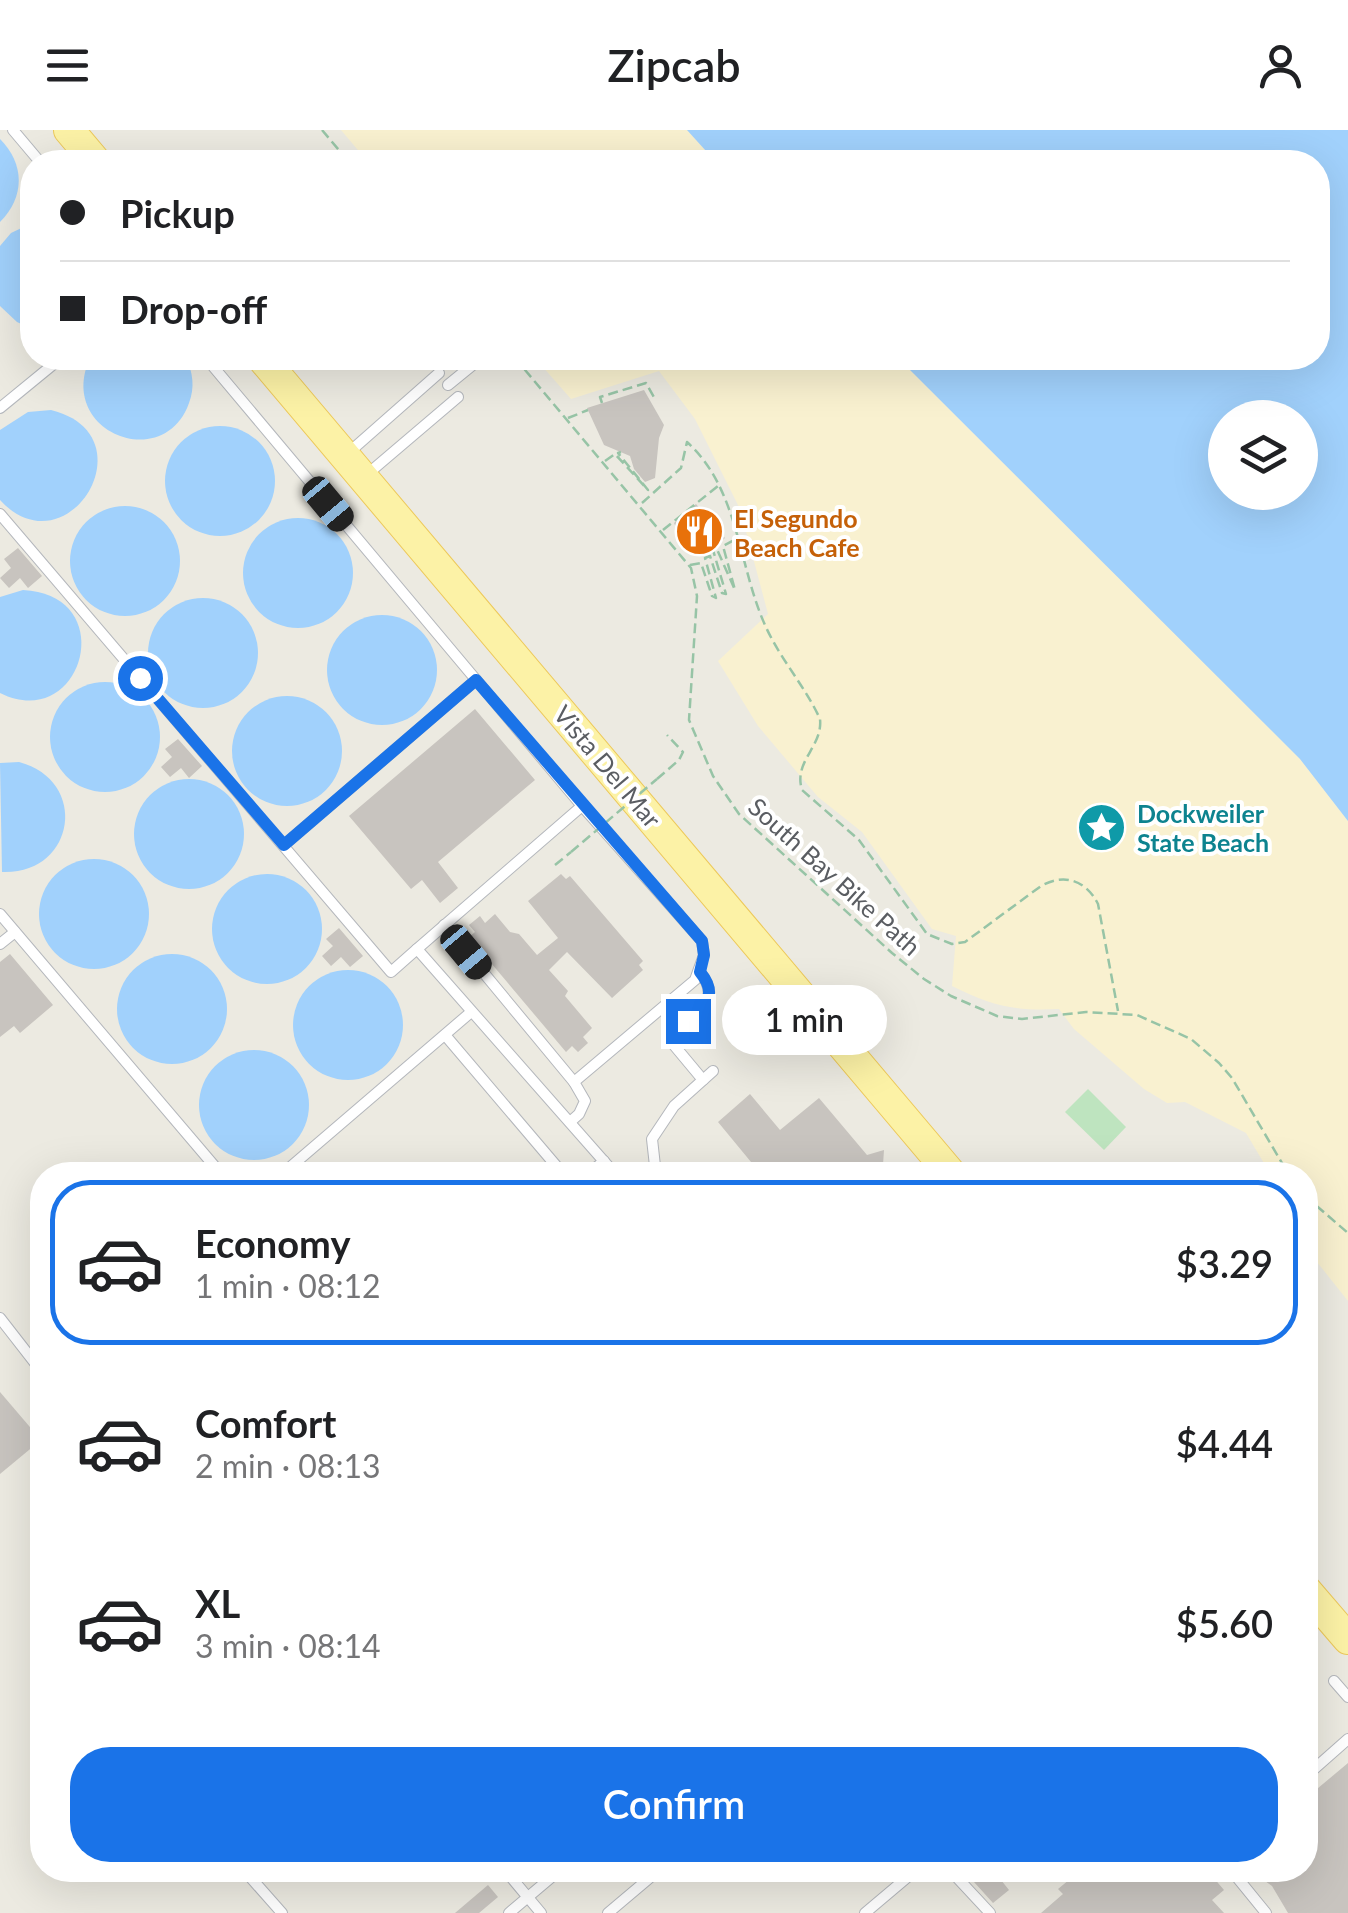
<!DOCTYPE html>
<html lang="en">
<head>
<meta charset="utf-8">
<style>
  :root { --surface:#fff; --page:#f6f6f6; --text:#202124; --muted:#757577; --line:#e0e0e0; --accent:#1a73e8 }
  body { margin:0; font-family:Lato,sans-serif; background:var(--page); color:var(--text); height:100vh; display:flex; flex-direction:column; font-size:38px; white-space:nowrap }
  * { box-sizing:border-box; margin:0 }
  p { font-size:32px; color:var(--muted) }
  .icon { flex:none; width:55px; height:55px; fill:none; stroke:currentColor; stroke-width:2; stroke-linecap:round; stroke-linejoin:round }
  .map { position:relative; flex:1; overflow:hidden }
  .side { position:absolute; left:30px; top:1032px; width:1288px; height:720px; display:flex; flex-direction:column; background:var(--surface); border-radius:40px; box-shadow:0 10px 40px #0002 }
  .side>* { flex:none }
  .banner { position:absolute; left:20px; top:20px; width:1310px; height:220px; border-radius:40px; box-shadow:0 10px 40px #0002; display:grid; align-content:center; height:220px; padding:0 40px; background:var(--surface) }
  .tools { position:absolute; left:1208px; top:270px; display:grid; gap:20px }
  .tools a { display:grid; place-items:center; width:110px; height:110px; border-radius:50%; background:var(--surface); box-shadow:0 10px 40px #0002; font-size:50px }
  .end { position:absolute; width:45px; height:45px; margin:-22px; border:12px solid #1a73e8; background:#fff; box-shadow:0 0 0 5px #fff }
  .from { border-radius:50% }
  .bubble { position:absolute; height:70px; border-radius:35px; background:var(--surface); box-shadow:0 10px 40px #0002; font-size:32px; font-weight:600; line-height:70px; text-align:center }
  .car { position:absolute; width:30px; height:60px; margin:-30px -15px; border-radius:12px; box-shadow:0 0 8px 2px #0007; background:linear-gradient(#222 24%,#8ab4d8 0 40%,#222 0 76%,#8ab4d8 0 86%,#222 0) }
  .banner b { display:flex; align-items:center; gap:35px; height:95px; font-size:38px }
  .banner b+b { border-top:2px solid var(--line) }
  .banner i { width:25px; height:25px; background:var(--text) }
  ul { padding:18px 0 0; list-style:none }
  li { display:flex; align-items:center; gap:30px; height:165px; margin:0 20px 15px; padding:0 20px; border:5px solid transparent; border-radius:40px }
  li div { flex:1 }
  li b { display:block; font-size:38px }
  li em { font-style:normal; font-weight:600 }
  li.selected { border-color:var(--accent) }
  li>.icon { width:90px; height:90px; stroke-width:1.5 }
  .button { display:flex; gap:20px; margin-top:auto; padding:20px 40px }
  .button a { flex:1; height:115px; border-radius:40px; background:var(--accent); color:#fff; font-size:40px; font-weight:600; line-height:115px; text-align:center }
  header { display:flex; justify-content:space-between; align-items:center; height:130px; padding:0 40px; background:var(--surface); font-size:45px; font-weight:600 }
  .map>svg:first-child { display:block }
</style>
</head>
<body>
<header><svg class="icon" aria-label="menu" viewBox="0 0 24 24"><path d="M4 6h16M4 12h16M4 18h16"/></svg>Zipcab<svg class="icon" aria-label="person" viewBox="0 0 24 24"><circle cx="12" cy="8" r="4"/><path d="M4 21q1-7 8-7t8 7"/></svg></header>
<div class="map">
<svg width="1348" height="1783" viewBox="0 0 1348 1783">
  <rect width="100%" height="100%" fill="#eceae1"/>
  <polygon fill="#bee4bf" points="1088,959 1126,997 1104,1020 1065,982"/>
  <g fill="#f9f1d0">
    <polygon points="341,0 687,0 716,32 368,32"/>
    <path d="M 535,228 L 898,228 L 1300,629 L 1348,691 L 1348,1171 L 1305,1117 L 1305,1045 L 1271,1045 L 1246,1003 L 1185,972 L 1167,973 L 1144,959 L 1074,899 L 1059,879 C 1014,881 992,876 952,856 L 956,806 L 932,799 L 862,702 L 818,667 L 758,596 L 718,531 L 768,484 L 740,379 L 695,289 L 659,241 L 571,269 Z"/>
  </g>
  <g fill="#a1d1fc" fill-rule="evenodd">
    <path d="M 687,0 L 1348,0 L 1348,691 L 1300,629 L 898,228 L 1318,228 L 1318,32 L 716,32 ZM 1225,288 L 1300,288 L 1300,362 L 1225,362 Z"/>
    <path d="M 0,9 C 25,34 25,67 0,92 Z"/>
    <polygon points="32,93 32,92 32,199 17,192 0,176 0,116 11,103"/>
    <path d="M 90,228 L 186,228 C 193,242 195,258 189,273 C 164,344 56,302 90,228 Z"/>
    <path d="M 51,280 C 152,305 67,443 0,370 L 0,300 L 28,282 Z"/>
    <circle cx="220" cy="351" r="55"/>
    <circle cx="125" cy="431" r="55"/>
    <circle cx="298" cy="443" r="55"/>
    <path d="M 23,460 C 122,465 82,604 0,563 L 0,467 Z"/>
    <circle cx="203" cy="523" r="55"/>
    <circle cx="382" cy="540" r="55"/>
    <circle cx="105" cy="607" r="55"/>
    <circle cx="287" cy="621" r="55"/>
    <path d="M 19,632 C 90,651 75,745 2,742 L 0,633 Z"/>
    <circle cx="189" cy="704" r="55"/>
    <circle cx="94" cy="784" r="55"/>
    <circle cx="267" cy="799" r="55"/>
    <circle cx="172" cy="879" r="55"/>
    <circle cx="348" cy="895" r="55"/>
    <circle cx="254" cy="975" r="55"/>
  </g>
  <g fill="#c8c4bf">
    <polygon points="644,260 664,295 659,308 655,348 645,352 634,339 630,326 604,315 587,278"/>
    <polygon points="696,374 725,408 703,426 698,421 695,424 691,421 683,412 674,393"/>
    <polygon points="18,418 42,446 28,458 20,448 9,458 0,448 11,438 4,429"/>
    <polygon points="475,579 535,650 438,732 458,758 440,773 422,750 411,759 349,686"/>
    <polygon points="178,609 202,636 189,648 181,638 170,647 161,637 172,627 165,619"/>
    <polygon points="561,744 566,749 570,746 643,831 639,835 643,840 612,868 567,822 549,840 568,861 565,866 592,898 583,907 588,913 578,922 572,916 566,922 469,807 475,802 469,795 480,786 485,793 495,784 510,802 519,804 537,825 558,808 528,771"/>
    <polygon points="339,798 363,826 350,837 341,827 331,836 322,826 333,816 326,809"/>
    <polygon points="10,824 53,875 20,903 14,896 0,907 0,832"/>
    <polygon points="750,964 780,1000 819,968 867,1025 884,1020 883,1035 892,1045 735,1045 751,1032 718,992"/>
    <polygon points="0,1262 41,1310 0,1344"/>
    <polygon points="1348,1633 1348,1783 1288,1783 1272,1756 1265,1751 1271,1740 1305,1740 1305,1669"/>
    <polygon points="969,1740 1013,1740 1001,1750 1009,1760 993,1773 974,1752 977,1750"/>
    <polygon points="1081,1740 1207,1740 1224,1760 1212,1770 1224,1783 1041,1783 1063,1764 1058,1759"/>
    <polygon points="488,1755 498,1767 479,1783 455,1783"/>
  </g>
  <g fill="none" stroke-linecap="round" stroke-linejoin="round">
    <defs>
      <g id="service">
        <polyline points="13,0 40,32"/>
        <polyline points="206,228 582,676 702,811 704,825 695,850 574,952 585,971 579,984 570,992"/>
        <polyline points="448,255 475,233"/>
        <polyline points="0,278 61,228"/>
        <polyline points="346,325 439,243"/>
        <polyline points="364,347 458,267"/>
        <polyline points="0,384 391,842 417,819"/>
        <polyline points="582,676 417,819 616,1045"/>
        <polyline points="284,715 476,550"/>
        <polyline points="0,784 222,1045"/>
        <polyline points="444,795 574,952"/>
        <polyline points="0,814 15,802"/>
        <path d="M 700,842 C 725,873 691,888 668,908 L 703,950"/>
        <polyline points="445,905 564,1045"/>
        <polyline points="281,1045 470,883"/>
        <polyline points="587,1045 604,1031"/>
        <polyline points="656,1045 652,1009 674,976 713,941"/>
        <polyline points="0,1188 42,1242"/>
        <polyline points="1334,1551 1348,1567"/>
        <polyline points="1305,1647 1348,1609"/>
        <polyline points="244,1740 282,1783"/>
        <polyline points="505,1740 541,1783"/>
        <polyline points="950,1740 990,1783"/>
        <polyline points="1231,1740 1266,1783"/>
        <polyline points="509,1783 560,1740"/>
        <polyline points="608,1783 659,1740"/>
        <polyline points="865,1783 916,1740"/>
      </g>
      <g id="primary">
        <polyline points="69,0 96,32"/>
        <polyline points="262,228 952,1045"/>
        <polyline points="1305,1459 1348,1509"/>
      </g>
    </defs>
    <use href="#service" stroke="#b4b7bc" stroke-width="12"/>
    <use href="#primary" stroke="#edc95a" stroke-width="32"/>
    <g stroke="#97c4a6" stroke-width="2.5" stroke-dasharray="10 5" stroke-linecap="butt">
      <polyline points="322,0 349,32"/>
      <polyline points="515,228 691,438 697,466 689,590 713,646 739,684 892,823 924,849 951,866 997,886 1022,889 1086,882 1137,885 1191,909 1219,933 1232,948 1289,1045"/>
      <polyline points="602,273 600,267 646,253 655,269"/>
      <polyline points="568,288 588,280"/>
      <polyline points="605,331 615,324 648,360 618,323 621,322"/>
      <path d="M 642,373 L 681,338 L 687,312 C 739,359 738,435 765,495 C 780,529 805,556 820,589 C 823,617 793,631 802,660 L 859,710 L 927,804 L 952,814 L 965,812 L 1041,756 C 1064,743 1086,750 1098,774 L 1118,881"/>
      <polyline points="663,400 718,356"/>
      <polyline points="690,435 701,433 712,466 716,468 705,428 710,426 722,463 726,464 713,420 716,417 735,460 723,416 736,409"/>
      <polyline points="657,649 679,630 683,622 667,605"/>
      <polyline points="555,735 571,722"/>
      <polyline points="1305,1066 1348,1103"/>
    </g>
    <use href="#service" stroke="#fff" stroke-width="10"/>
    <use href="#primary" stroke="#fcf2a6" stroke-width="30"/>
    <polyline stroke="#97c4a6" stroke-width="2.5" stroke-dasharray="10 5" stroke-linecap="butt" points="571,722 657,649"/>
  </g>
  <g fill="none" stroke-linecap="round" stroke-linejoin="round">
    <path stroke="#1a73e8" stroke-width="12" d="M 140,548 L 284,715 L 476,550 L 702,811 L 704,825 L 700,842 C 718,864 707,875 688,891"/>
  </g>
  <defs>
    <symbol id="restaurant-disc" viewBox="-11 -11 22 22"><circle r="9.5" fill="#e8710a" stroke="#fff"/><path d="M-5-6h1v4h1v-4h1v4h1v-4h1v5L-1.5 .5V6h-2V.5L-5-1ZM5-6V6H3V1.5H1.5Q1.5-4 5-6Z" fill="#fff"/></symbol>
    <symbol id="sight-disc" viewBox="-11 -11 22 22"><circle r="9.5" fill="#0f9aa8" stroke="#fff"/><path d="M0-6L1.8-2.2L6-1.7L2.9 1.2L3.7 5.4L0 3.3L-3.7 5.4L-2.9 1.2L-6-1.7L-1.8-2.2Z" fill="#fff"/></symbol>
  </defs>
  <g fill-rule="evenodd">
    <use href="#restaurant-disc" x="672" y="374" width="55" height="55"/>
    <use href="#sight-disc" x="1074" y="670" width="55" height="55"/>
  </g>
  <g text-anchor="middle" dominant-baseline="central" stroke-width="8" stroke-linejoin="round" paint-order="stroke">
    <g font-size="25" font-weight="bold" fill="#c56008" stroke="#fff" text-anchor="start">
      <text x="734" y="388">El Segundo<tspan x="734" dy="29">Beach Cafe</tspan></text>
    </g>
    <g font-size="25" fill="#5a5d62" stroke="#fff">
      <text transform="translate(608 636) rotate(50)">Vista Del Mar</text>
      <text transform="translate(835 746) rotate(42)">South Bay Bike Path</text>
    </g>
    <g font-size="25" font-weight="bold" fill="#0d838f" stroke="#fff" text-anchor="start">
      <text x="1137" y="683">Dockweiler<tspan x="1137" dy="29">State Beach</tspan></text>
    </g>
  </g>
</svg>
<div class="tools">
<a><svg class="icon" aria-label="layers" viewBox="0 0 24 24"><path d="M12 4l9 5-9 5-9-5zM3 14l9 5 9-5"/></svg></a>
</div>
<i class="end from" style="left:140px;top:548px"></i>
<i class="end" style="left:688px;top:891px"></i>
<div class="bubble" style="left:722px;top:855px;width:165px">1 min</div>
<i class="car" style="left:328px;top:374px;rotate:140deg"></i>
<i class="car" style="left:466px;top:822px;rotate:140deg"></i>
<div class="banner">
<b><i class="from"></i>Pickup</b>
<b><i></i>Drop-off</b>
</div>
<section class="side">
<ul>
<li class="selected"><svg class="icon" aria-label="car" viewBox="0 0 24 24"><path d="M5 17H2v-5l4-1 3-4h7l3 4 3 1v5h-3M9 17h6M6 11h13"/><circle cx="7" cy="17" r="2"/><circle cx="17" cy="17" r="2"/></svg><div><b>Economy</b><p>1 min · 08:12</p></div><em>$3.29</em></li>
<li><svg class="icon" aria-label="car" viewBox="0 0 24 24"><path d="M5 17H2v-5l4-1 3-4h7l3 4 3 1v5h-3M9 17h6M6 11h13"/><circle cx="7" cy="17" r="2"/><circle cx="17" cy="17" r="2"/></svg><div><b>Comfort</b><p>2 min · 08:13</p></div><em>$4.44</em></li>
<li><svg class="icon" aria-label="car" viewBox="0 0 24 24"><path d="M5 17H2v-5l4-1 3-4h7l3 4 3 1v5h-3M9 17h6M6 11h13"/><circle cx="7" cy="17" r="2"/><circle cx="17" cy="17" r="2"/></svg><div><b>XL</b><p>3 min · 08:14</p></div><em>$5.60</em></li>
</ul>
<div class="button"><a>Confirm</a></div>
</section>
</div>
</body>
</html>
